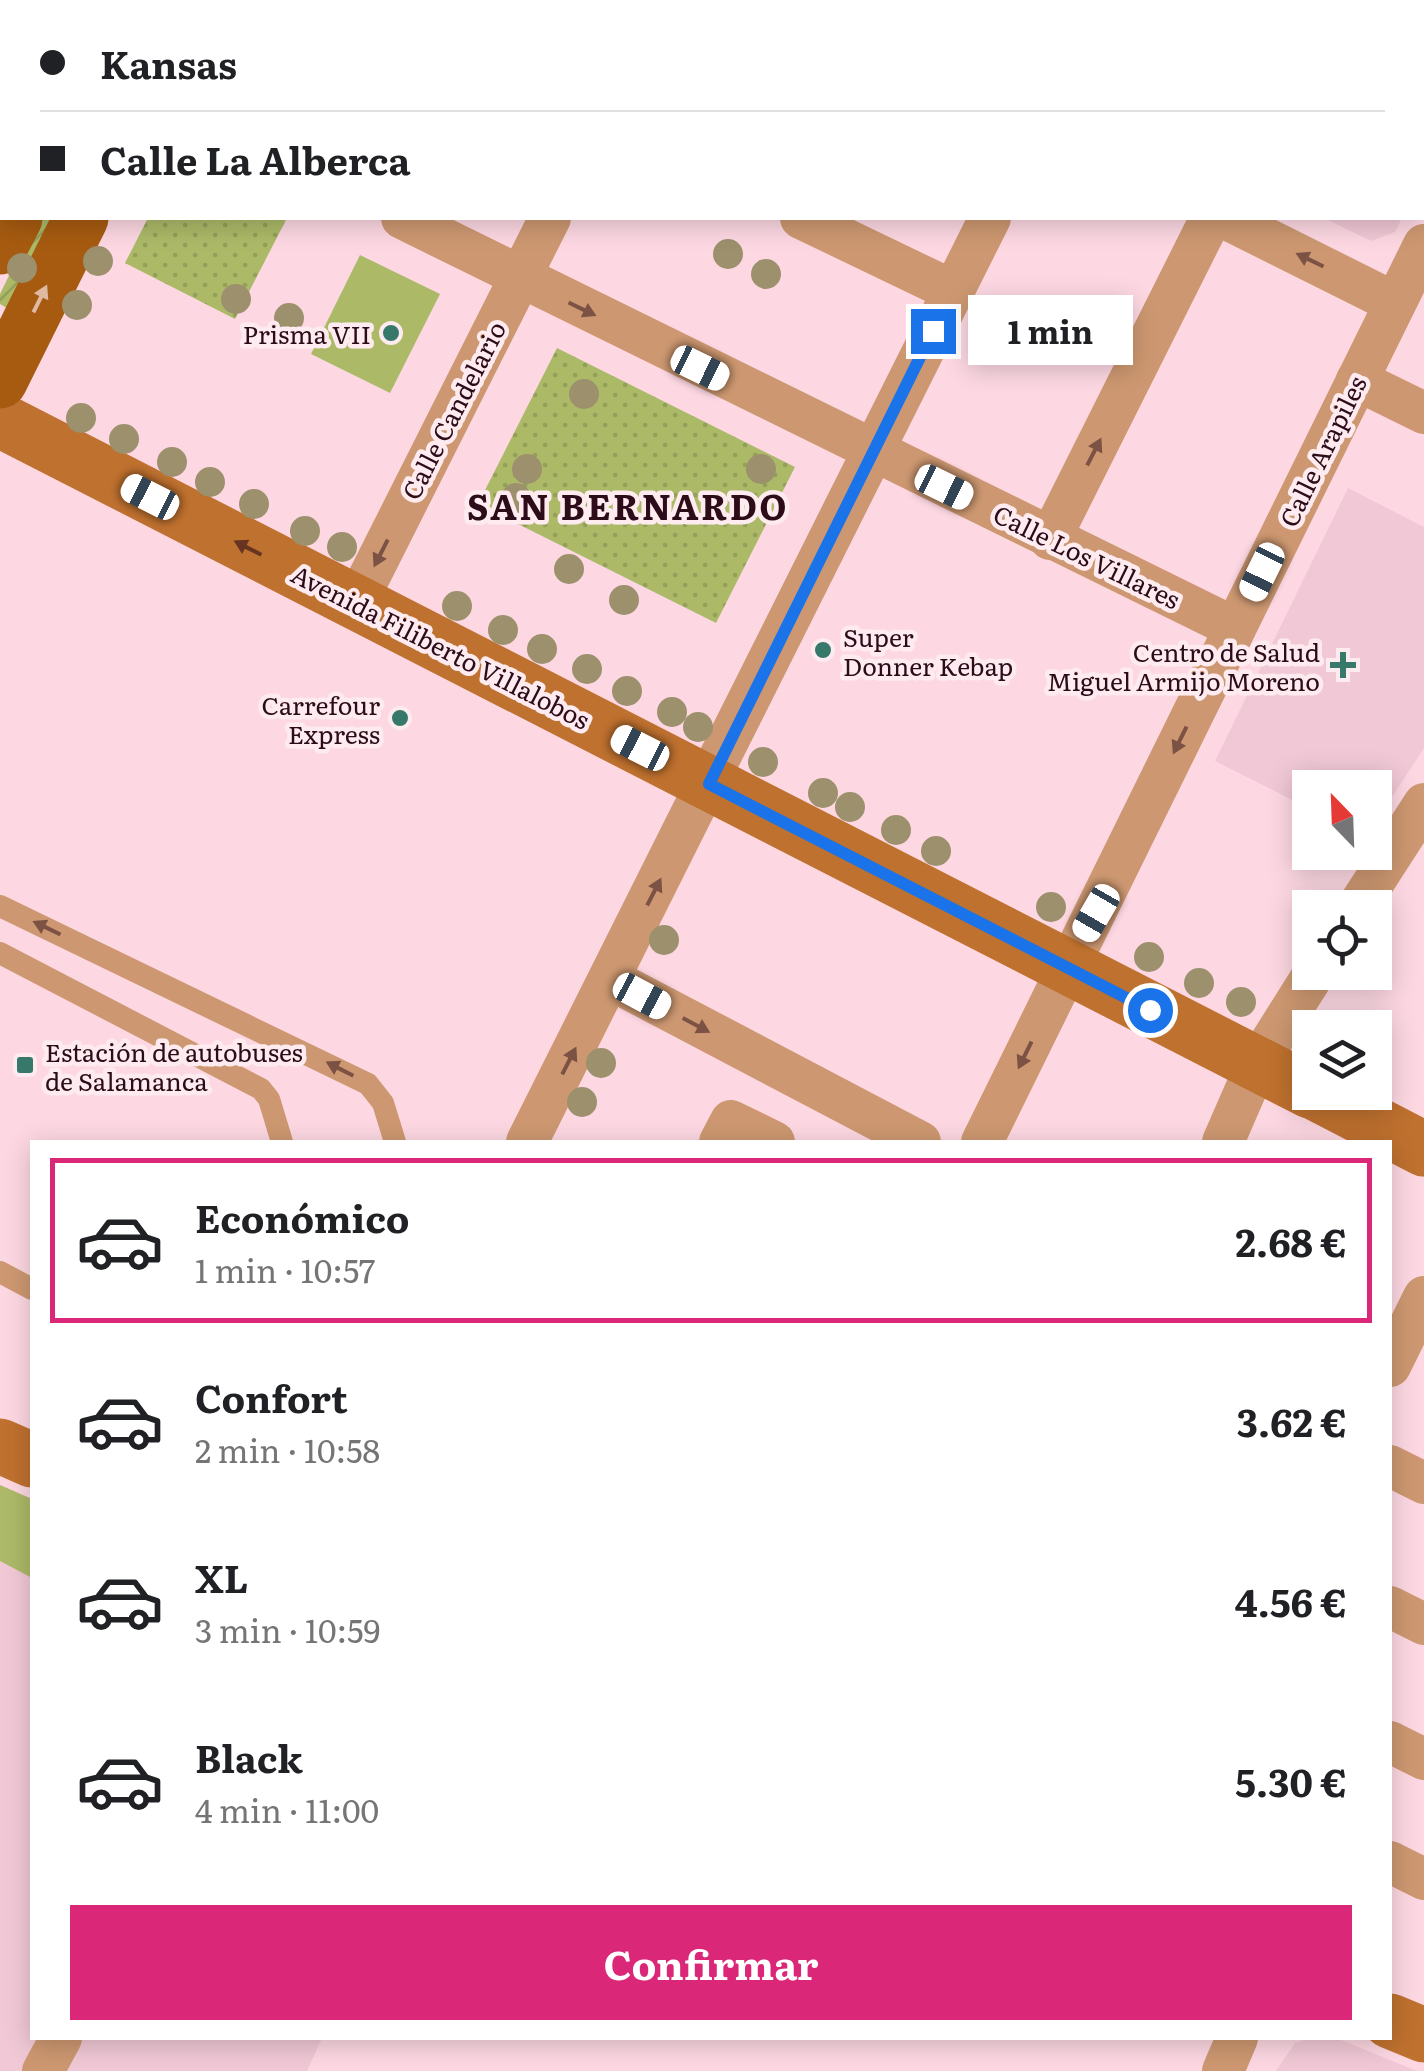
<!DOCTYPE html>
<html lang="es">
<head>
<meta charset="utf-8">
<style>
  :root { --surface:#fff; --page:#f2f2f2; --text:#202124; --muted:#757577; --line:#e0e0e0; --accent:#db2777 }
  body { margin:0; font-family:Literata,serif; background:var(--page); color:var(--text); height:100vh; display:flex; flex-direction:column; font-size:38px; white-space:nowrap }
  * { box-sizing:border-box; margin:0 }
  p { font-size:32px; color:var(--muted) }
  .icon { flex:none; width:55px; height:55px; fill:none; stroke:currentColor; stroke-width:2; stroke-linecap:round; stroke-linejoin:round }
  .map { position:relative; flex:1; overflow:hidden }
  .sheet { position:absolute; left:30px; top:1140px; width:1362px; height:900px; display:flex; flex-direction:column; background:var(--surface); border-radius:0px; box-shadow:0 5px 25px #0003 }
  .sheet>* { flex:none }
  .guide { position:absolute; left:0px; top:0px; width:1425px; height:220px; box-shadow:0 5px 25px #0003; display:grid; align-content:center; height:220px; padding:0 40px; background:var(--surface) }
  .needle { width:65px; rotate:337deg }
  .controls { position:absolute; left:1292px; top:770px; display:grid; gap:20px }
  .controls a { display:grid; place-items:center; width:100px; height:100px; border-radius:0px; background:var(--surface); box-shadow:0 5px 25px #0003; font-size:50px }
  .end { position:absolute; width:45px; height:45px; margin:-22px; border:12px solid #1a73e8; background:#fff; box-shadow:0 0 0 5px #fff }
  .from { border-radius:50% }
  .bubble { position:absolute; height:70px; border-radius:0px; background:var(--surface); box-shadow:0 5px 25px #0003; font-size:32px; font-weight:700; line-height:70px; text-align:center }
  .car { position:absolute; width:30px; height:60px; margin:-30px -15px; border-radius:12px; box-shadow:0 0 8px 2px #0007; background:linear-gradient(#fff 24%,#345 0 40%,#fff 0 76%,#345 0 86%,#fff 0) }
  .guide b { display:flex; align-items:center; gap:35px; height:95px; font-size:38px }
  .guide b+b { border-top:2px solid var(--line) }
  .guide i { width:25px; height:25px; background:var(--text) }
  ul { padding:18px 0 0; list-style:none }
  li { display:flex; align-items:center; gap:30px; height:165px; margin:0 20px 15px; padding:0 20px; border:5px solid transparent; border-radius:0px }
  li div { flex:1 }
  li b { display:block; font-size:38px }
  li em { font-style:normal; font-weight:700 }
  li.current { border-color:var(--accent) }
  li>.icon { width:90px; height:90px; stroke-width:1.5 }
  .action { display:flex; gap:20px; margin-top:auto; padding:20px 40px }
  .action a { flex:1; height:115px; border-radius:0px; background:var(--accent); color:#fff; font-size:40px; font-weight:700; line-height:115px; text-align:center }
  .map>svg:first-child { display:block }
</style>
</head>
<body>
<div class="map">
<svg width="1424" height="2071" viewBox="0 0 1424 2071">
  <defs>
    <pattern id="park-dots" width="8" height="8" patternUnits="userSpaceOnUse" patternTransform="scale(2.5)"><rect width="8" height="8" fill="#acba68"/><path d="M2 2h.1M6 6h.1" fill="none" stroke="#949f59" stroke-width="1.8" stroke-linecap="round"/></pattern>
    <pattern id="garden-furrows" width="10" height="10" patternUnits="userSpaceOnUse" patternTransform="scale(2.5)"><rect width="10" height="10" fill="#acba68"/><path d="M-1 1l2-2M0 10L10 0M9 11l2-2" fill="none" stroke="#949f59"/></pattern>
  </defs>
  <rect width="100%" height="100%" fill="#fdd8e3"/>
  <g fill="#f1c9d6">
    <polygon points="1324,218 1402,218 1395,232 1371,241"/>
    <polygon points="1348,488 1424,527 1424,748 1375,823 1375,788 1310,788 1310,809 1215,761"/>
    <polygon points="0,1485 32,1499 32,2038 322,2038 307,2071 0,2071"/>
    <polygon points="1310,2038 1336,2038 1417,2071 1276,2071 1295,2043"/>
  </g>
  <g fill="#acba68">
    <polygon points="360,255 440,294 390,393 311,354"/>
    <polygon points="0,1485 32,1499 32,1578 0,1561"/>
  </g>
  <g fill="url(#park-dots)">
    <polygon points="148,218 287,218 235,319 125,263"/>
    <polygon points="557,348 795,467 716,623 478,504"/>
  </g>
  <polygon fill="url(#garden-furrows)" points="37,218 55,218 10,310 0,304 0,294"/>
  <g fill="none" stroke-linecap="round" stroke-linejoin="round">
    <g stroke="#cd9871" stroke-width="22">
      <polyline points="0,906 368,1084 383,1103 395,1142"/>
      <polyline points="0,953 261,1089 269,1099 282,1142"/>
      <polyline points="0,1272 32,1289"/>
    </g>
    <g stroke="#cd9871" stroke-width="42">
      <polyline points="499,0 504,2"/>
      <polyline points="788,0 793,2"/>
      <polyline points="1015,0 1020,2"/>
      <polyline points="659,2 660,0"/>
      <polyline points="1098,2 1099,0"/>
      <polyline points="402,218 1235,628"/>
      <polyline points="801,218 953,291"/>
      <polyline points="1225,218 1395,303"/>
      <polyline points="1357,380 1424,413"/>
      <polyline points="1050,539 1211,218"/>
      <polyline points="356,603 550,218"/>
      <polyline points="1357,908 1424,804"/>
      <polyline points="610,979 920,1142"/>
      <polyline points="527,1142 990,218"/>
      <polyline points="720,1142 731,1121 774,1142"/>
      <polyline points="982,1142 1424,245"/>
      <polyline points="1223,1142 1257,1064 1315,972"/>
      <polyline points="1390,1366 1424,1297"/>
      <polyline points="1390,1466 1424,1483"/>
      <polyline points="1390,1607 1424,1624"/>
      <polyline points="1390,1742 1424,1759"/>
      <polyline points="1390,1862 1424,1879"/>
      <polyline points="43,2071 61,2038"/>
      <polyline points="1223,2071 1237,2038"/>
    </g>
    <g stroke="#bf712f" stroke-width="55">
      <polyline points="0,420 1310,1091"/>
      <polyline points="1314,1092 1424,1149"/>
      <polyline points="0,1446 32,1460"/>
      <polyline points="1390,2021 1424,2035"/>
    </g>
    <g stroke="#a75b10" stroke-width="55">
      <polyline points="120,2 121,0"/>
      <polyline points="188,2 189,0"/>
      <polyline points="0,247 15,218"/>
      <polyline points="0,381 81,218"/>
    </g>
  </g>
  <g fill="#9c906d">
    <circle cx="728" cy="254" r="15"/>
    <circle cx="98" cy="261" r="15"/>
    <circle cx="22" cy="268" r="15"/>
    <circle cx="766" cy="274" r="15"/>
    <circle cx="236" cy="299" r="15"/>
    <circle cx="77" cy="305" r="15"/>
    <circle cx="289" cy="318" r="15"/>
    <circle cx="584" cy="394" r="15"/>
    <circle cx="81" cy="418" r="15"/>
    <circle cx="124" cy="439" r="15"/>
    <circle cx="172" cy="462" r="15"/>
    <circle cx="527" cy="469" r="15"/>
    <circle cx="761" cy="469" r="15"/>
    <circle cx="210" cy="482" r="15"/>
    <circle cx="516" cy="498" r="15"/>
    <circle cx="254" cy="504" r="15"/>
    <circle cx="305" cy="531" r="15"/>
    <circle cx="342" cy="547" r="15"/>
    <circle cx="569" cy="569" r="15"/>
    <circle cx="624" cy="600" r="15"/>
    <circle cx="457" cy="606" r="15"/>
    <circle cx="503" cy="630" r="15"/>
    <circle cx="542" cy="649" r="15"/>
    <circle cx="587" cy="669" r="15"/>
    <circle cx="627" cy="691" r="15"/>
    <circle cx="672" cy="712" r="15"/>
    <circle cx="698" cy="727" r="15"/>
    <circle cx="763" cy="762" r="15"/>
    <circle cx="823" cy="793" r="15"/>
    <circle cx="850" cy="807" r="15"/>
    <circle cx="896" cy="830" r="15"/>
    <circle cx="936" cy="851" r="15"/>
    <circle cx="1051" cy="907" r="15"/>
    <circle cx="664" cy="940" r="15"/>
    <circle cx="1149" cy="957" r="15"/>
    <circle cx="1199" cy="983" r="15"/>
    <circle cx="1241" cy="1002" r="15"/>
    <circle cx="601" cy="1063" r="15"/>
    <circle cx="582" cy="1102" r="15"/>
  </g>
  <defs><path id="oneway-solid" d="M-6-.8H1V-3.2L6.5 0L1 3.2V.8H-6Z" transform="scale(2.5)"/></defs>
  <g fill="#7c5244">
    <use href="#oneway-solid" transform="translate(1310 260) rotate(-154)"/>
    <use href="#oneway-solid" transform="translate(582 309) rotate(26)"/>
    <use href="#oneway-solid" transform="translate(1094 452) rotate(-63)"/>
    <use href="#oneway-solid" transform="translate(381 553) rotate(117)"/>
    <use href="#oneway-solid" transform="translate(1180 740) rotate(116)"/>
    <use href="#oneway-solid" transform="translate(654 892) rotate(-63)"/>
    <use href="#oneway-solid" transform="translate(47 928) rotate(-154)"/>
    <use href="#oneway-solid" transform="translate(696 1025) rotate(28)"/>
    <use href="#oneway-solid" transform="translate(1025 1055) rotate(116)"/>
    <use href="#oneway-solid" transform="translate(569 1061) rotate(-63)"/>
    <use href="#oneway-solid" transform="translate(340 1069) rotate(-153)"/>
  </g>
  <use fill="#e0b9a2" href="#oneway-solid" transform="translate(40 299) rotate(-64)"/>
  <use fill="#663421" href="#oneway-solid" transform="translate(248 548) rotate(-153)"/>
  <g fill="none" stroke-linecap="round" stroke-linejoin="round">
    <polyline stroke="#1a73e8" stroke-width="12" points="933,331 709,784 1150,1010"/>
  </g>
  <g fill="#36786a" stroke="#feebf0" stroke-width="4">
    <circle cx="391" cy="333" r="10"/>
    <circle cx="823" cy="650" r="10"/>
    <path d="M1338 650h10v10h10v10h-10v10h-10v-10h-10v-10h10z"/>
    <circle cx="400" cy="718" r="10"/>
    <rect x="15" y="1055" width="20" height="20" rx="5"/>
  </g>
  <g text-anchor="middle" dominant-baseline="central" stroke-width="9" stroke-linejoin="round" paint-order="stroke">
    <g font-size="25" fill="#2b0c18" stroke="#feebf0" text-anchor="end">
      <text x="371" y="333">Prisma VII</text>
      <text x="843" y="636" text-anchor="start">Super<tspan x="843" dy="29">Donner Kebap</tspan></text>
      <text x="1320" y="651">Centro de Salud<tspan x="1320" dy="29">Miguel Armijo Moreno</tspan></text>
      <text x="380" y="704">Carrefour<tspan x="380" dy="29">Express</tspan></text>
      <text x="45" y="1051" text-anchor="start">Estación de autobuses<tspan x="45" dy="29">de Salamanca</tspan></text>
    </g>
    <g font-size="25" fill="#2b0c18" stroke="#feebf0">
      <text transform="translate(453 410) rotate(-63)">Calle Candelario</text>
      <text transform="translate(1322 451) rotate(-64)">Calle Arapiles</text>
      <text transform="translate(1087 556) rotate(26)">Calle Los Villares</text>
      <text transform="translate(441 646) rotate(27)">Avenida Filiberto Villalobos</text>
    </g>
    <g font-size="35" font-weight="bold" letter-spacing="2.5" fill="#2b0c18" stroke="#feebf0">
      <text x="628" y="505">SAN BERNARDO</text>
    </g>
  </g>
</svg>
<div class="controls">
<a><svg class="needle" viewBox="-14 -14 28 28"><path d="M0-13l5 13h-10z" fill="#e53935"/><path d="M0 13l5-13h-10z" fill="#757577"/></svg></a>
<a><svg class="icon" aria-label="locate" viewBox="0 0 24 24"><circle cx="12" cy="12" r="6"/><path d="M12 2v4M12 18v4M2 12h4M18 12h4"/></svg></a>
<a><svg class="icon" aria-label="layers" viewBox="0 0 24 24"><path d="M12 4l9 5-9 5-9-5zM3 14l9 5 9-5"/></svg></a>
</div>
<i class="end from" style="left:1150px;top:1010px"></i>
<i class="end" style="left:933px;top:331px"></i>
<div class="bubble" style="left:968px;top:295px;width:165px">1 min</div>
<i class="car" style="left:700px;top:368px;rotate:116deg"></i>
<i class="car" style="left:944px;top:487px;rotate:116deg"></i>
<i class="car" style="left:150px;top:497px;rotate:297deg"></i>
<i class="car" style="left:1262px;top:572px;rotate:206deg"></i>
<i class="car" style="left:640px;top:748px;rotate:297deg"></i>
<i class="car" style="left:1096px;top:913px;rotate:210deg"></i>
<i class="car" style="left:642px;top:996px;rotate:118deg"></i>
<div class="guide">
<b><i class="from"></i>Kansas</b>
<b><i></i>Calle La Alberca</b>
</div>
<section class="sheet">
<ul>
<li class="current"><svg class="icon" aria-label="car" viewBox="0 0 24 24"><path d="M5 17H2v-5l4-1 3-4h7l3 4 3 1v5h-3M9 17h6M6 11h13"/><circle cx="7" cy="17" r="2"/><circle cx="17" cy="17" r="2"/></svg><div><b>Económico</b><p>1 min · 10:57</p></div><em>2.68 €</em></li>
<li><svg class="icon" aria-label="car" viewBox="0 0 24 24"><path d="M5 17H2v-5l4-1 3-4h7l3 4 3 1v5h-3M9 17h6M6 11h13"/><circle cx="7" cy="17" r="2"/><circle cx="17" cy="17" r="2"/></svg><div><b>Confort</b><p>2 min · 10:58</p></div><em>3.62 €</em></li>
<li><svg class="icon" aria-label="car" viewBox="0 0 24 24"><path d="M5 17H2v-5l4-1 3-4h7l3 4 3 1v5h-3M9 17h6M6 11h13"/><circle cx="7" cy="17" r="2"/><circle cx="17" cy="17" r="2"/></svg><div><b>XL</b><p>3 min · 10:59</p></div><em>4.56 €</em></li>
<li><svg class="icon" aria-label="car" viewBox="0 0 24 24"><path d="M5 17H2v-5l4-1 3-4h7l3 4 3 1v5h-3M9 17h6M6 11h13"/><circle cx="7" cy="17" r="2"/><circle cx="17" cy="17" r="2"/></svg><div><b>Black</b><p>4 min · 11:00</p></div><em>5.30 €</em></li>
</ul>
<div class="action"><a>Confirmar</a></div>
</section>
</div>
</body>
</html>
